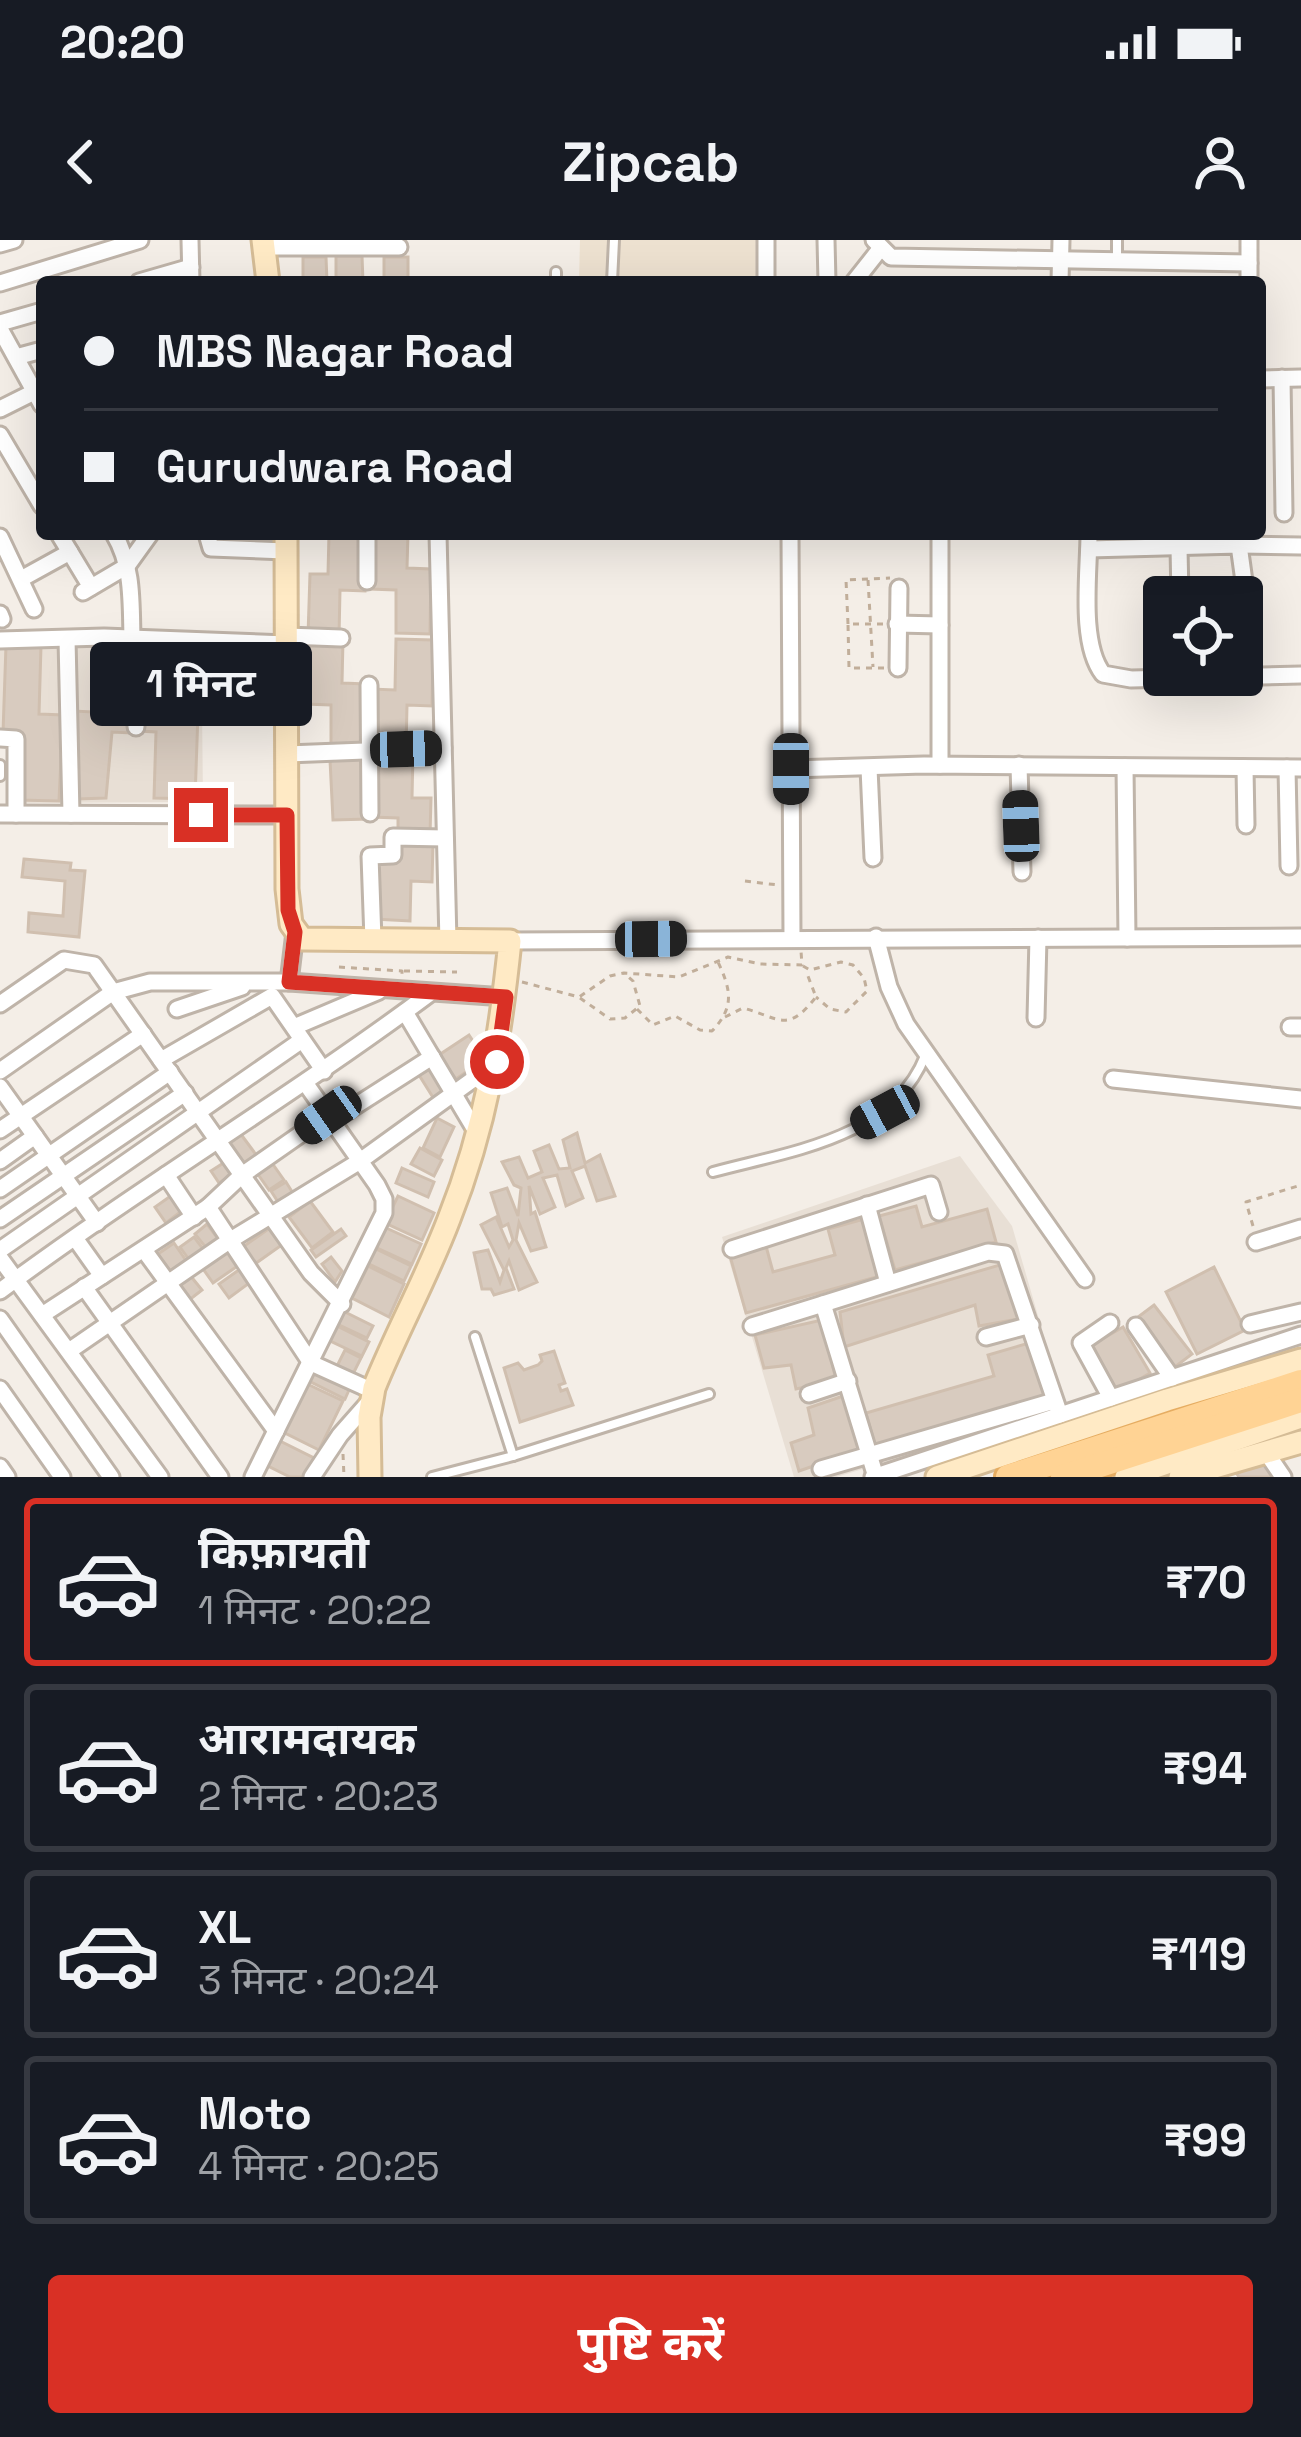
<!DOCTYPE html>
<html lang="hi">
<head>
<meta charset="utf-8">
<style>
  :root { --surface:#171b24; --page:#242831; --text:#f1f3f6; --muted:#9ea1a6; --line:#363941; --accent:#d93025 }
  body { margin:0; font-family:"Space Grotesk","Noto Sans Devanagari",sans-serif; background:var(--page); color:var(--text); height:100vh; display:flex; flex-direction:column; font-size:45px; white-space:nowrap }
  * { box-sizing:border-box; margin:0 }
  p { font-size:39px; color:var(--muted) }
  .icon { flex:none; width:66px; height:66px; fill:none; stroke:currentColor; stroke-width:2; stroke-linecap:round; stroke-linejoin:round }
  .map { position:relative; height:1237px; overflow:hidden }
  .details { display:flex; flex-direction:column; background:var(--surface); flex:1 }
  .details>* { flex:none }
  .banner { position:absolute; left:36px; top:36px; width:1230px; height:264px; border-radius:12px; box-shadow:0 12px 48px #0002; display:grid; align-content:center; height:264px; padding:0 48px; background:var(--surface) }
  .tools { position:absolute; left:1143px; top:336px; display:grid; gap:24px }
  .tools a { display:grid; place-items:center; width:120px; height:120px; border-radius:12px; background:var(--surface); box-shadow:0 12px 48px #0002; font-size:60px }
  .end { position:absolute; width:54px; height:54px; margin:-27px; border:15px solid #d93025; background:#fff; box-shadow:0 0 0 6px #fff }
  .from { border-radius:50% }
  .bubble { position:absolute; height:84px; border-radius:12px; background:var(--surface); box-shadow:0 12px 48px #0002; font-size:39px; font-weight:700; line-height:84px; text-align:center }
  .car { position:absolute; width:36px; height:72px; margin:-36px -18px; border-radius:15px; box-shadow:0 0 9px 3px #0007; background:linear-gradient(#222 24%,#8ab4d8 0 40%,#222 0 76%,#8ab4d8 0 86%,#222 0) }
  .banner b { display:flex; align-items:center; gap:42px; height:114px; font-size:45px }
  .banner b+b { border-top:3px solid var(--line) }
  .banner i { width:30px; height:30px; background:var(--text) }
  ul { padding:21px 0 0; list-style:none }
  li { display:flex; align-items:center; gap:36px; height:168px; margin:0 24px 18px; padding:0 24px; border:6px solid var(--line); border-radius:12px }
  li div { flex:1 }
  li b { display:block; font-size:45px }
  li em { font-style:normal; font-weight:700 }
  li.on { border-color:var(--accent) }
  li>.icon { width:108px; height:108px; stroke-width:1.5 }
  .button { display:flex; gap:24px; margin-top:auto; padding:24px 48px }
  .button a { flex:1; height:138px; border-radius:12px; background:var(--accent); color:#fff; font-size:48px; font-weight:700; line-height:138px; text-align:center }
  .status { display:flex; justify-content:space-between; align-items:center; height:84px; padding:0 60px; background:var(--surface); direction:ltr }
  .status svg { height:33px; fill:currentColor }
  header { display:flex; justify-content:space-between; align-items:center; height:156px; padding:0 48px; background:var(--surface); font-size:54px; font-weight:700 }
  .map>svg:first-child { display:block }
</style>
</head>
<body>
<div class="status"><b>20:20</b><svg viewBox="0 0 49 12"><path d="M0 12V9h3v3zM5 12V6h3v6zM10 12V3h3v9zM15 12V0h3v12zM26 1h20v11H26zM47 4h2v5h-2z"/></svg></div>
<header><svg class="icon" aria-label="back" viewBox="0 0 24 24"><path d="M15 5l-7 7 7 7"/></svg>Zipcab<svg class="icon" aria-label="person" viewBox="0 0 24 24"><circle cx="12" cy="8" r="4"/><path d="M4 21q1-7 8-7t8 7"/></svg></header>
<div class="map">
<svg width="1301" height="1237" viewBox="0 0 1301 1237">
  <rect width="100%" height="100%" fill="#f4eee7"/>
  <g fill="#e8dfd5">
    <polygon points="0,401 189,405 186,465 202,466 203,562 12,563 14,503 0,500"/>
    <polygon points="960,916 1012,986 1065,1169 836,1237 794,1237 722,997"/>
  </g>
  <polygon fill="#ede1d0" points="580,0 766,0 766,42 579,42"/>
  <g fill="#d8cbbf" stroke="#d0bfaf" stroke-width="3">
    <polygon points="336,16 362,16 363,42 336,42"/>
    <polygon points="303,17 326,17 327,42 303,42"/>
    <rect x="384" y="17" width="24" height="25"/>
    <polygon points="329,294 366,294 365,351 340,350 339,397 308,396 310,334 328,334"/>
    <polygon points="371,294 408,294 407,328 431,329 430,394 396,393 396,350 370,349"/>
    <polygon points="307,399 343,400 342,443 366,444 365,509 331,508 331,465 305,464"/>
    <polygon points="396,399 433,400 432,466 407,465 406,509 371,508 372,449 395,450"/>
    <polygon points="142,403 177,404 175,472 198,473 195,559 154,558 156,492 139,491"/>
    <polygon points="6,405 41,406 39,474 63,475 59,561 18,560 21,494 3,493"/>
    <polygon points="97,407 135,409 131,493 112,492 106,558 77,559 74,471 93,472"/>
    <polygon points="373,512 413,513 412,558 431,558 430,596 398,594 398,578 371,577"/>
    <polygon points="366,518 369,579 333,580 330,520"/>
    <polygon points="396,601 433,603 432,642 411,641 410,681 374,679 377,620"/>
    <polygon points="24,619 71,623 70,630 85,631 79,697 28,692 29,673 63,676 65,641 22,637"/>
    <polygon points="469,795 485,819 456,839 439,815"/>
    <polygon points="431,828 446,852 434,859 419,835"/>
    <polygon points="437,878 454,887 440,917 423,908"/>
    <polygon points="237,889 260,920 244,932 221,901"/>
    <polygon points="577,893 585,923 600,915 615,956 597,961 585,926 572,931 583,958 566,966 557,935 543,938 555,967 540,974 529,946 531,974 535,972 546,1007 531,1011 519,983 516,1000 537,1042 519,1050 509,1021 506,1028 514,1049 494,1055 491,1049 482,1049 474,1013 488,1010 500,1042 504,1030 481,985 496,977 509,1007 513,1000 508,984 502,987 491,953 507,948 518,976 521,948 514,945 502,922 519,917 528,938 542,932 534,911 549,905 559,929 570,928 563,900"/>
    <polygon points="420,908 442,920 434,936 411,924"/>
    <polygon points="228,920 236,932 219,943 211,931"/>
    <polygon points="272,923 284,940 269,950 257,933"/>
    <polygon points="402,928 434,942 428,957 396,943"/>
    <polygon points="286,942 296,958 282,968 271,951"/>
    <polygon points="172,955 183,970 166,983 155,967"/>
    <polygon points="398,956 434,973 422,1000 385,983"/>
    <polygon points="310,961 333,992 312,1008 289,977"/>
    <polygon points="916,966 922,987 987,969 996,1002 895,1030 879,976"/>
    <polygon points="864,979 880,1036 746,1073 730,1016 766,1006 773,1032 835,1015 828,989"/>
    <polygon points="207,984 219,1000 207,1009 195,994"/>
    <polygon points="274,985 286,1002 252,1026 240,1009"/>
    <polygon points="384,987 421,1004 412,1024 375,1007"/>
    <polygon points="341,989 346,996 316,1017 311,1010"/>
    <polygon points="194,997 204,1010 190,1021 180,1007"/>
    <polygon points="174,1003 187,1022 171,1033 158,1014"/>
    <polygon points="227,1008 239,1025 213,1043 201,1026"/>
    <polygon points="374,1008 411,1026 404,1041 367,1023"/>
    <polygon points="331,1017 342,1031 335,1042 322,1024"/>
    <polygon points="1003,1024 1018,1079 979,1086 975,1065 844,1107 840,1072"/>
    <polygon points="368,1026 404,1044 389,1077 352,1058"/>
    <polygon points="243,1027 252,1041 229,1058 219,1044"/>
    <polygon points="1214,1027 1245,1090 1197,1114 1166,1052"/>
    <polygon points="189,1034 202,1050 188,1061 175,1045"/>
    <polygon points="1154,1065 1192,1114 1171,1130 1134,1080"/>
    <polygon points="341,1070 373,1086 367,1098 335,1083"/>
    <polygon points="822,1080 836,1140 796,1149 791,1125 764,1128 755,1095"/>
    <polygon points="333,1084 369,1102 362,1116 326,1099"/>
    <polygon points="1123,1087 1150,1133 1113,1155 1085,1109"/>
    <polygon points="1029,1103 1045,1156 875,1205 866,1173 994,1136 988,1115"/>
    <polygon points="345,1110 361,1118 353,1134 337,1126"/>
    <polygon points="554,1111 565,1143 559,1145 561,1151 567,1149 573,1165 520,1182 504,1128 518,1123 524,1130 538,1125 542,1121 540,1115"/>
    <polygon points="312,1131 349,1150 345,1159 307,1140"/>
    <polygon points="305,1143 343,1161 319,1210 281,1191"/>
    <polygon points="849,1154 860,1210 799,1231 791,1203 814,1195 808,1168"/>
    <polygon points="276,1199 314,1218 305,1237 290,1237 264,1224"/>
    <polygon points="1261,1217 1275,1237 1239,1237 1237,1234"/>
  </g>
  <g fill="none" stroke-linecap="round" stroke-linejoin="round">
    <defs>
      <g id="lane">
        <polyline points="1117,19 1117,0"/>
        <polyline points="556,42 556,32"/>
        <polyline points="612,42 614,0"/>
        <polyline points="0,525 0,536"/>
        <path d="M 713,932 C 790,911 892,899 925,816"/>
        <polyline points="475,1097 513,1216"/>
        <polyline points="432,1237 513,1216 709,1154"/>
      </g>
      <g id="street">
        <polyline points="190,0 191,42"/>
        <polyline points="766,0 766,42"/>
        <polyline points="826,0 827,42"/>
        <polyline points="874,0 891,17 1249,23"/>
        <polyline points="1249,0 1249,42"/>
        <polyline points="0,4 14,0"/>
        <polyline points="264,7 399,7"/>
        <polyline points="139,42 191,27"/>
        <polyline points="854,42 880,9"/>
        <polyline points="1060,42 1061,0"/>
        <polyline points="0,43 140,0"/>
        <polyline points="0,83 42,71"/>
        <polyline points="0,89 42,165"/>
        <polyline points="16,117 42,110"/>
        <polyline points="1282,138 1284,273"/>
        <polyline points="1260,139 1301,138"/>
        <polyline points="0,169 40,149"/>
        <polyline points="0,195 42,266"/>
        <polyline points="59,294 91,347"/>
        <path d="M 114,294 C 133,326 131,362 132,398"/>
        <polyline points="207,294 211,308 286,311"/>
        <polyline points="367,294 367,341"/>
        <polyline points="438,294 448,702"/>
        <polyline points="790,294 792,698"/>
        <polyline points="940,294 940,525"/>
        <path d="M 1089,294 C 1089,332 1079,403 1103,434 L 1131,439 L 1301,435"/>
        <polyline points="0,297 34,369"/>
        <polyline points="1239,305 1301,306"/>
        <polyline points="1179,308 1180,357"/>
        <polyline points="1089,309 1239,305 1249,378 1243,397 1244,436"/>
        <polyline points="21,339 70,312"/>
        <polyline points="83,352 127,326 150,294"/>
        <polyline points="0,374 2,379"/>
        <polyline points="897,384 940,385"/>
        <polyline points="287,396 341,398"/>
        <polyline points="67,399 71,574"/>
        <polyline points="0,400 104,397 287,404"/>
        <polyline points="898,428 899,348"/>
        <polyline points="369,445 370,573"/>
        <polyline points="136,487 136,398"/>
        <polyline points="0,498 16,499 16,574"/>
        <polyline points="287,514 443,508"/>
        <polyline points="1019,525 1022,632"/>
        <polyline points="1125,527 1127,698"/>
        <polyline points="869,528 873,618"/>
        <polyline points="1245,528 1246,585"/>
        <polyline points="1287,528 1289,626"/>
        <polyline points="791,529 924,525 1301,528"/>
        <polyline points="0,574 287,575"/>
        <polyline points="876,697 889,747 906,784 1085,1039"/>
        <polyline points="373,700 370,616 393,615 393,597 445,598"/>
        <polyline points="510,701 1301,697"/>
        <polyline points="289,742 295,692"/>
        <polyline points="0,764 64,720 94,725 311,1033 342,1064"/>
        <polyline points="177,769 242,747"/>
        <polyline points="405,772 477,893"/>
        <polyline points="1036,778 1038,698"/>
        <polyline points="294,787 379,751"/>
        <polyline points="1290,787 1301,787"/>
        <polyline points="161,820 272,756 324,831"/>
        <polyline points="0,831 113,752 150,742 289,742 505,757"/>
        <polyline points="1113,839 1301,859"/>
        <polyline points="0,847 97,983"/>
        <polyline points="332,881 432,817"/>
        <polyline points="0,890 143,794"/>
        <polyline points="0,921 35,896"/>
        <polyline points="166,935 194,977"/>
        <polyline points="0,949 170,832"/>
        <polyline points="867,965 888,1043"/>
        <polyline points="208,967 242,935 328,875"/>
        <polyline points="0,979 185,853"/>
        <polyline points="75,998 102,1036"/>
        <polyline points="1256,1002 1301,988"/>
        <polyline points="732,1009 931,945 939,972"/>
        <polyline points="0,1010 302,800"/>
        <polyline points="144,1010 276,1191"/>
        <polyline points="0,1018 160,1237"/>
        <polyline points="84,1047 220,1237"/>
        <path d="M 0,1051 C 140,947 289,858 429,754"/>
        <polyline points="42,1075 208,967 311,1123 373,1151"/>
        <polyline points="0,1079 111,1237"/>
        <polyline points="1110,1083 1081,1103 1111,1158"/>
        <polyline points="1250,1084 1301,1072"/>
        <polyline points="752,1086 823,1064"/>
        <polyline points="1136,1086 1172,1138"/>
        <polyline points="986,1097 1031,1085"/>
        <polyline points="69,1111 229,1001 360,921 493,825"/>
        <polyline points="0,1149 62,1237"/>
        <polyline points="809,1154 848,1141"/>
        <polyline points="1266,1212 1283,1237"/>
        <polyline points="0,1227 7,1237"/>
        <polyline points="821,1229 1054,1161"/>
        <polyline points="253,1237 384,973 384,959 377,945 306,844"/>
        <polyline points="312,1237 340,1195 370,1161"/>
        <polyline points="873,1237 1301,1095"/>
        <polyline points="876,1237 823,1064 988,1012 1005,1014 1060,1175"/>
      </g>
      <g id="secondary">
        <polyline points="263,0 268,42"/>
        <path d="M 286,294 L 287,649 L 291,684 L 302,699 L 510,701 C 500,799 486,886 449,979 C 427,1037 397,1091 374,1148 L 369,1177 L 370,1237"/>
        <polyline points="937,1237 1167,1160 1301,1120"/>
        <polyline points="1126,1237 1301,1177"/>
        <polyline points="1180,1237 1301,1202"/>
      </g>
      <g id="primary">
        <polyline points="1008,1237 1301,1142"/>
        <polyline points="1063,1237 1301,1160"/>
      </g>
    </defs>
    <use href="#lane" stroke="#bfb4a9" stroke-width="14"/>
    <use href="#street" stroke="#bfb4a9" stroke-width="21"/>
    <use href="#secondary" stroke="#d5bc96" stroke-width="27"/>
    <use href="#primary" stroke="#e6ad62" stroke-width="30"/>
    <g stroke="#c1ae9a" stroke-width="3" stroke-dasharray="6 6" stroke-linecap="butt">
      <polyline points="868,340 873,427"/>
      <polyline points="848,384 846,340 890,338"/>
      <polyline points="883,384 848,384 849,428 887,428"/>
      <polyline points="745,641 778,645"/>
      <polyline points="803,726 810,730 841,722 853,725 864,738 867,751 846,772 830,769 816,757"/>
      <polyline points="339,727 402,731 402,738"/>
      <polyline points="404,731 457,732"/>
      <polyline points="522,742 579,757 610,736 624,733 679,737 728,717 760,724 802,725 801,711"/>
      <polyline points="580,758 610,779 625,778 640,766 633,741 624,733"/>
      <path d="M 637,769 L 653,785 L 675,776 L 700,790 L 712,791 C 735,767 731,750 718,722"/>
      <path d="M 725,777 L 743,768 C 780,778 787,794 816,757 L 806,731"/>
      <polyline points="1253,986 1246,962 1301,945"/>
      <polyline points="343,1214 344,1237"/>
    </g>
    <use href="#lane" stroke="#fff" stroke-width="8"/>
    <use href="#street" stroke="#fff" stroke-width="15"/>
    <use href="#secondary" stroke="#ffeac5" stroke-width="21"/>
    <use href="#primary" stroke="#ffd394" stroke-width="24"/>
  </g>
  <g fill="none" stroke-linecap="round" stroke-linejoin="round">
    <polyline stroke="#d93025" stroke-width="15" points="201,575 287,575 288,670 295,692 289,742 506,757 497,822"/>
  </g>
</svg>
<div class="tools">
<a><svg class="icon" aria-label="locate" viewBox="0 0 24 24"><circle cx="12" cy="12" r="6"/><path d="M12 2v4M12 18v4M2 12h4M18 12h4"/></svg></a>
</div>
<i class="end from" style="left:497px;top:822px"></i>
<i class="end" style="left:201px;top:575px"></i>
<div class="bubble" style="left:90px;top:402px;width:222px">1 मिनट</div>
<i class="car" style="left:406px;top:509px;rotate:88deg"></i>
<i class="car" style="left:791px;top:529px;rotate:180deg"></i>
<i class="car" style="left:1021px;top:586px;rotate:358deg"></i>
<i class="car" style="left:651px;top:699px;rotate:89deg"></i>
<i class="car" style="left:885px;top:872px;rotate:242deg"></i>
<i class="car" style="left:328px;top:875px;rotate:235deg"></i>
<div class="banner">
<b><i class="from"></i>MBS Nagar Road</b>
<b><i></i>Gurudwara Road</b>
</div>
</div>
<section class="details">
<ul>
<li class="on"><svg class="icon" aria-label="car" viewBox="0 0 24 24"><path d="M5 17H2v-5l4-1 3-4h7l3 4 3 1v5h-3M9 17h6M6 11h13"/><circle cx="7" cy="17" r="2"/><circle cx="17" cy="17" r="2"/></svg><div><b>किफ़ायती</b><p>1 मिनट · 20:22</p></div><em>₹70</em></li>
<li><svg class="icon" aria-label="car" viewBox="0 0 24 24"><path d="M5 17H2v-5l4-1 3-4h7l3 4 3 1v5h-3M9 17h6M6 11h13"/><circle cx="7" cy="17" r="2"/><circle cx="17" cy="17" r="2"/></svg><div><b>आरामदायक</b><p>2 मिनट · 20:23</p></div><em>₹94</em></li>
<li><svg class="icon" aria-label="car" viewBox="0 0 24 24"><path d="M5 17H2v-5l4-1 3-4h7l3 4 3 1v5h-3M9 17h6M6 11h13"/><circle cx="7" cy="17" r="2"/><circle cx="17" cy="17" r="2"/></svg><div><b>XL</b><p>3 मिनट · 20:24</p></div><em>₹119</em></li>
<li><svg class="icon" aria-label="car" viewBox="0 0 24 24"><path d="M5 17H2v-5l4-1 3-4h7l3 4 3 1v5h-3M9 17h6M6 11h13"/><circle cx="7" cy="17" r="2"/><circle cx="17" cy="17" r="2"/></svg><div><b>Moto</b><p>4 मिनट · 20:25</p></div><em>₹99</em></li>
</ul>
<div class="button"><a>पुष्टि करें</a></div>
</section>
</body>
</html>
